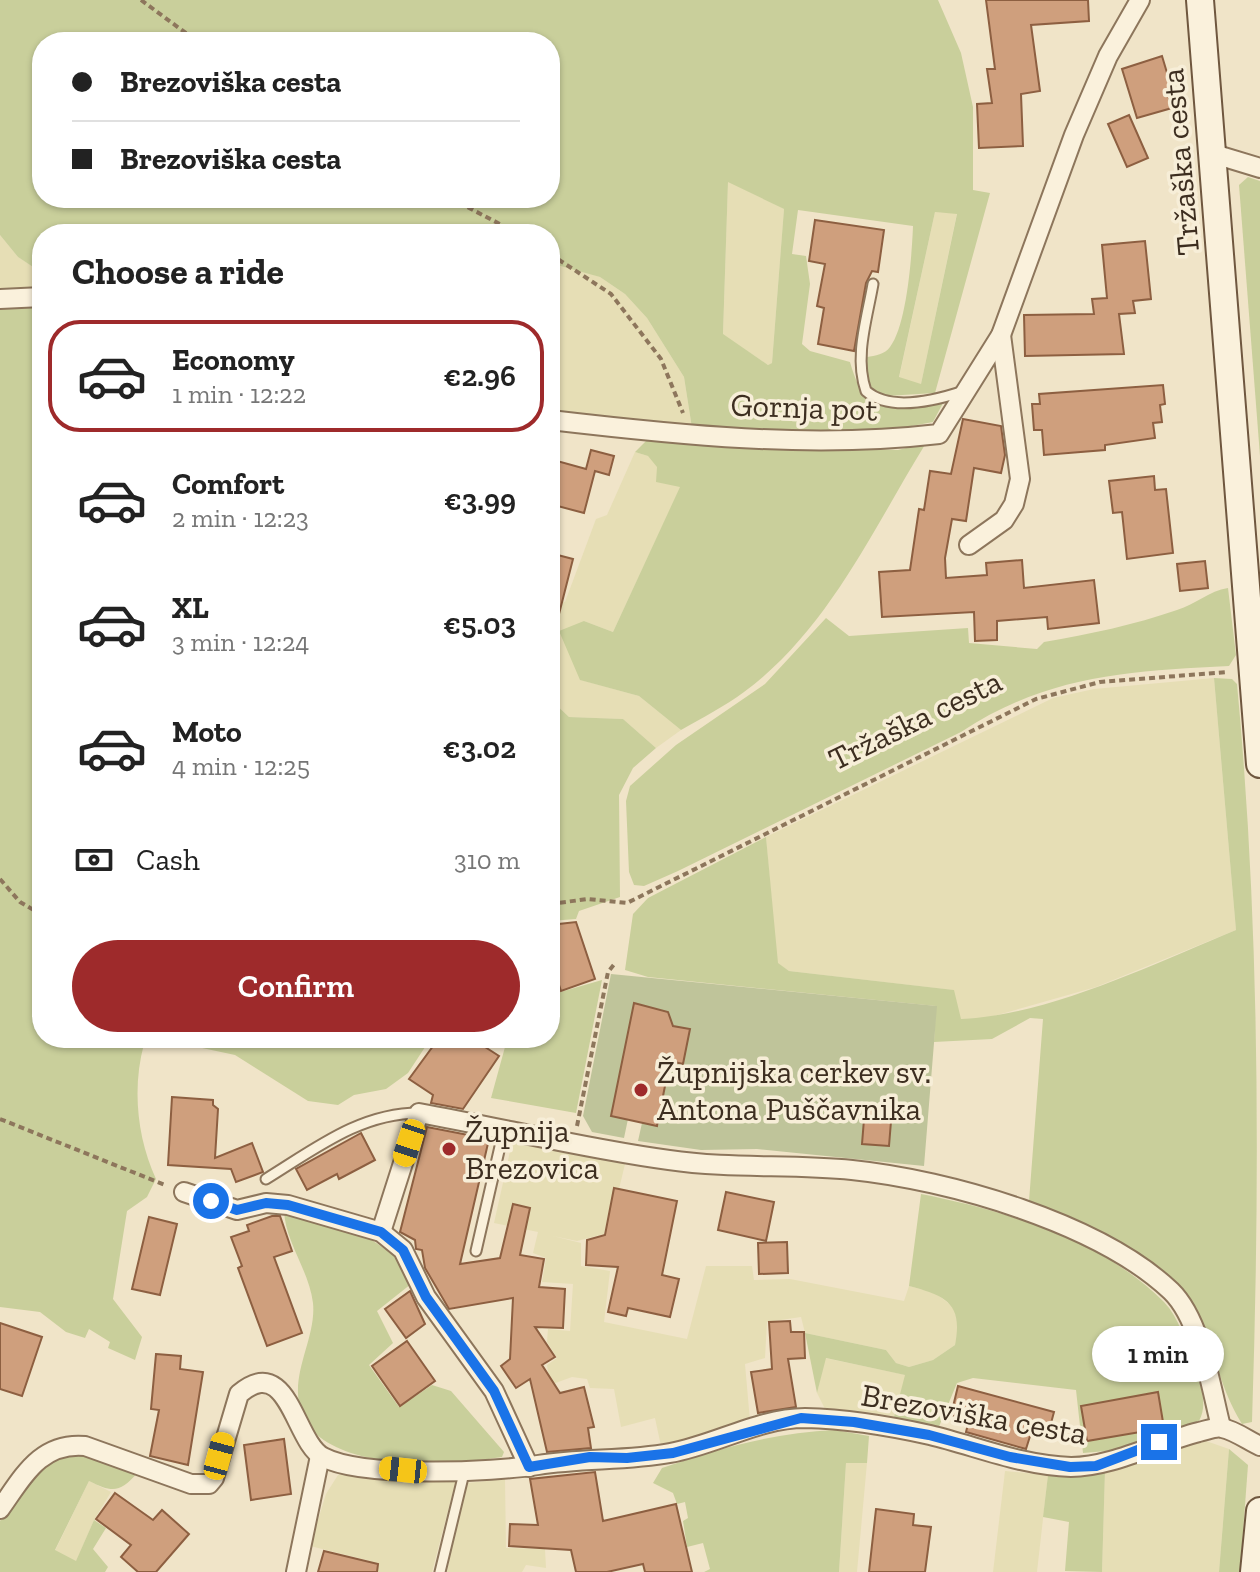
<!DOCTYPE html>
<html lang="en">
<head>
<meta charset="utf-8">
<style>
  :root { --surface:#fff; --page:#f2f2f2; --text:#222; --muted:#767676; --line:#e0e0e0; --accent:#9e2a2b }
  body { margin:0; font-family:"Zilla Slab",serif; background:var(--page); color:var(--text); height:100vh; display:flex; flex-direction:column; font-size:30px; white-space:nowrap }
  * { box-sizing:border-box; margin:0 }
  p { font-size:26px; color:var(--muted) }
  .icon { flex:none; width:44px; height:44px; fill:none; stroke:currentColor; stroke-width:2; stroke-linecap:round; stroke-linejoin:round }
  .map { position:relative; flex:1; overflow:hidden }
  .sheet { position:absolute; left:32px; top:224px; width:528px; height:824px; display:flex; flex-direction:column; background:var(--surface); border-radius:32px; box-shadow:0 2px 6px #0004 }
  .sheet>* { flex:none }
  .guide { position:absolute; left:32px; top:32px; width:528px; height:176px; border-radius:32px; box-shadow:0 2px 6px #0004; display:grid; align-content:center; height:176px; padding:0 40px; background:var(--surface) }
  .end { position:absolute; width:36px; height:36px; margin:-18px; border:10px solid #1a73e8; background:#fff; box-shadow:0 0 0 4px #fff }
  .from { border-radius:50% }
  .bubble { position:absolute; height:56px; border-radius:28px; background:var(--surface); box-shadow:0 2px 6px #0004; font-size:26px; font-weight:600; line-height:56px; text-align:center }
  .car { position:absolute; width:24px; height:48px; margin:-24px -12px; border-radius:10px; box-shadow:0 0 6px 2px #0007; background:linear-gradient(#f5c518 24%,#345 0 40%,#f5c518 0 76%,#345 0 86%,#f5c518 0) }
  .guide b { display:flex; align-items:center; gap:28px; height:76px; font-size:30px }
  .guide b+b { border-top:2px solid var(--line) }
  .guide i { width:20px; height:20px; background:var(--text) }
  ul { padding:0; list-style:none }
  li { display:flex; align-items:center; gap:24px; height:112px; margin:0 16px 12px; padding:0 24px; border:4px solid transparent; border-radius:32px }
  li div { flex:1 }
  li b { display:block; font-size:30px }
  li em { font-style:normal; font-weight:600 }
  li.current { border-color:var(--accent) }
  li>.icon { width:72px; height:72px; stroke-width:1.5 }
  h2 { padding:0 40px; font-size:36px; line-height:96px }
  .pay { display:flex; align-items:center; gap:20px; height:88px; padding:0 40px; font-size:30px }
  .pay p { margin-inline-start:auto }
  .button { display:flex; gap:16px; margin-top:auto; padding:16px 40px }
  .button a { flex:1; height:92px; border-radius:48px; background:var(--accent); color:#fff; font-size:32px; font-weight:600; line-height:92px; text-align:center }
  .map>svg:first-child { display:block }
</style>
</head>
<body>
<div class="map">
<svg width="1260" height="1572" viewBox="0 0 1260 1572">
  <rect width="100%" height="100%" fill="#f0e4c8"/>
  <g fill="#e6deb5">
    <polygon points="728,181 784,209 772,363 768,365 723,335"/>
    <polygon points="935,212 957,213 921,384 911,383 899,378"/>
    <polygon points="0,235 18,257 42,273 42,290 0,292"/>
    <polygon points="557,262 600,277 625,294 647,318 684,377 692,428 550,414 550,263"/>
    <polygon points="635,452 648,456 681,486 613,632 584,621 581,680 639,696 681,730 656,748 623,719 569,717 550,699 550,598 565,602 596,519 607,515"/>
    <polygon points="1214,678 1236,930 1096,987 987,1018 960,1019 953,990 789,971 777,963 766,837 1053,698 1094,689"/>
    <polygon points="513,1138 626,1160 619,1189 614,1188 604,1234 577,1241 553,1236 581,1243 581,1266 610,1271 604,1322 687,1339 706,1266 752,1266 754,1280 790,1279 904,1301 909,1286 935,1293 952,1306 960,1321 955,1345 933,1360 909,1367 896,1363 886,1350 805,1333 801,1317 767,1322 765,1358 745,1364 750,1421 661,1446 655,1418 621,1427 614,1389 590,1388 587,1379 572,1377 550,1385 547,1365 557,1358 547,1342 548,1329 570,1331 573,1284 542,1282 546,1258 533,1253 538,1232 494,1223"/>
    <polygon points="825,1358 906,1375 893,1421 826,1411 817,1393"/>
    <polygon points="1206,1441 1229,1449 1219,1572 1102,1572 1105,1471 1176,1447"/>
    <polygon points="846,1463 867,1463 857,1572 839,1572"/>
    <polygon points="1005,1471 1048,1475 1037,1572 993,1572"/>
    <polygon points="353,1472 456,1480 432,1572 376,1572 371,1571 370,1561 310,1546 326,1494 338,1475"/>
    <polygon points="505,1479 506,1548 545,1549 546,1568 526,1565 522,1572 447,1572 457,1513 467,1483"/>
    <polygon points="89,1481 111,1492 94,1520 76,1562 55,1551"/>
  </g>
  <g fill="#c9cf9b" fill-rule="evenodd">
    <path d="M 0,0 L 938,0 L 961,53 L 973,107 L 973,190 L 990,193 L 935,393 L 886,396 L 868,389 L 864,375 L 867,357 C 875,356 885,354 890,347 C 907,325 912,254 913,226 L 798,210 L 792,254 L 806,256 L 810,284 L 802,344 L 810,351 L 850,362 C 868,426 891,403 943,403 L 933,422 L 858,436 L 692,428 L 684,377 L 647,318 L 625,294 L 600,277 L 550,263 L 550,234 L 437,234 L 421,224 L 410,234 L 277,234 L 267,224 L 256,234 L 42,234 L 42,273 L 18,257 L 0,235 ZM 42,42 L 550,42 L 550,198 L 42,198 ZM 728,182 L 784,209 L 772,363 L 768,365 L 723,334 ZM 935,212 L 957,214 L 921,384 L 899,377 Z"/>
    <polygon points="1248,177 1260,181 1260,456 1239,185"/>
    <path d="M 42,303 L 42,1038 L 431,1038 L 408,1073 L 386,1089 L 354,1095 L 338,1105 L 308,1101 L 235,1055 L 174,1042 L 144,1044 C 132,1088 137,1138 156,1179 L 147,1197 L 127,1211 L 113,1299 L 142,1337 L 135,1360 L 108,1348 L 110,1342 L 89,1329 L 85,1338 L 66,1332 L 40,1312 L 0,1307 L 0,305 Z"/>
    <path d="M 648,439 L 898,450 L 926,443 C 873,529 828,630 744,692 C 725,706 702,718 681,730 L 639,696 L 580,680 L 559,631 L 584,621 L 613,632 L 680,487 L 656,482 L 657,467 L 648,456 L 635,452 Z"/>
    <path d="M 1228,588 L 1236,655 L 1229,666 C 1130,671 1047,675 961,732 L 678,871 L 644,886 L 634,885 L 629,872 L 626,801 L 630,786 L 676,745 L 765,684 L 826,618 L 849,636 L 968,628 L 969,643 L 1037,649 L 1044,642 C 1090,634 1134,625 1177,610 C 1196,604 1209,591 1228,588 Z"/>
    <path d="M 1214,678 L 1232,679 L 1237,684 C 1260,928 1260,1177 1252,1422 L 1242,1424 C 1220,1388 1217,1358 1201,1322 C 1170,1257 1092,1225 1029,1201 L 1043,1019 L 1030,1018 L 992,1039 L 934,1042 L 936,1006 L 648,977 L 625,970 L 633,914 L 648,898 L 766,837 L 778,963 L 789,971 L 954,990 L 961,1019 C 1050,1015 1153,964 1236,930 Z"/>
    <polygon points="550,699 569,717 623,719 656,748 633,768 619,795 620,897 579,911 576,919 550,921"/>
    <polygon points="602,980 576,1113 491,1098 505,1047 488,1038 550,1038 550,995"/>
    <path d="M 921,1194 C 1003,1210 1103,1240 1164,1302 C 1179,1318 1186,1342 1193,1362 C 1199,1381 1209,1403 1199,1421 L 1118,1450 L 1083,1453 L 1076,1390 L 973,1378 L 957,1383 L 938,1429 L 893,1421 L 905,1375 L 826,1358 L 817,1393 L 805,1333 L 886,1350 L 896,1363 L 909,1367 L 933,1360 L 955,1345 C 963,1304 947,1296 909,1286 Z"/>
    <path d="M 284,1210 L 363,1234 L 401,1260 L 411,1284 L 377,1311 L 393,1343 L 369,1365 L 399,1407 L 432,1385 L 451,1391 L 504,1452 L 502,1457 C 446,1466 300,1476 298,1393 C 297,1363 316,1333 313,1303 C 309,1270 285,1242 284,1210 Z"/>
    <path d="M 835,1430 L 869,1436 L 867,1463 L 846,1463 L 839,1572 L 704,1572 L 710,1569 L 703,1543 L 687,1547 L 683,1521 L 688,1518 L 685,1502 L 677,1504 L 673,1493 L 653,1483 L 662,1468 C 720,1448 773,1433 835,1430 Z"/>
    <polygon points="1229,1449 1248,1465 1240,1572 1219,1572"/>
    <path d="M 75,1452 L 138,1472 C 120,1493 113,1493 89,1481 L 55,1550 L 76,1561 L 94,1520 L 106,1528 L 93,1549 L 108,1567 L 105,1572 L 0,1572 L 0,1521 L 45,1462 Z"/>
    <polygon points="1105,1471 1102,1572 1065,1571 1069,1522 1043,1517 1048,1475 1091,1475"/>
  </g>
  <polygon fill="#bfc49a" points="611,974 937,1006 924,1166 757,1149 701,1150 638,1141 642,1123 658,1126 670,1061 683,1063 690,1029 673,1026 667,1012 643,1006 631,1017 611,1115 628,1119 624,1138 592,1132 583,1116"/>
  <g fill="#cf9f7d" stroke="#8d5f41" stroke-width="2">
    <polygon points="986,0 1088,0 1089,21 1031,25 1040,91 1021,94 1023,146 979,148 977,104 992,103 987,69 995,69"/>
    <polygon points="1162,56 1173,93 1168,95 1172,108 1137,118 1122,69"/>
    <polygon points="1129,115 1148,158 1127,167 1108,124"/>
    <polygon points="815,220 884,230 878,272 872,271 866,283 854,351 818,344 824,308 817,306 825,264 809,261"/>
    <polygon points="1145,241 1151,299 1133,301 1135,313 1119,314 1124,354 1025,356 1024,315 1094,314 1092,299 1107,298 1102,245"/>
    <polygon points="1163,385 1165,404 1160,405 1162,422 1153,423 1155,438 1105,445 1105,450 1044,455 1042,430 1034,430 1032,404 1040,404 1039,394"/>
    <polygon points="963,419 1001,426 1005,455 1001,473 974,468 966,521 952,519 945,558 946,578 987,575 986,563 1022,560 1024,588 1094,580 1099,623 1048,629 1047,617 997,621 997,640 975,641 974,612 882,617 879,572 910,570 919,509 924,510 930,471 951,474"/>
    <polygon points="591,450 614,456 609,475 595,471 584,513 550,504 550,459 586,469"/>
    <polygon points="1154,476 1155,490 1166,489 1173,553 1127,559 1122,512 1113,513 1109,481"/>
    <polygon points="550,553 573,559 557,622 550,621"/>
    <polygon points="1205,561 1208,588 1180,591 1177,564"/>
    <polygon points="576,922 595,979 561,991 550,957 550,925"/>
    <polygon points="634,1003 668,1012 673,1026 690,1029 683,1064 670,1061 657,1126 611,1116"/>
    <polygon points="439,1038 471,1038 499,1056 463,1109 431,1103 433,1095 409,1079"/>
    <polygon points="172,1097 213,1100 213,1105 218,1109 215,1158 252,1143 263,1172 236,1182 231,1169 168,1165"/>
    <polygon points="865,1107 892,1109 889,1146 862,1144"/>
    <polygon points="427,1127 489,1139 460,1264 500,1258 513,1204 530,1208 520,1255 544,1259 539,1287 565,1289 563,1328 535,1327 555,1357 542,1365 560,1393 584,1387 594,1427 588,1428 591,1448 547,1452 530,1379 516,1388 501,1366 510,1359 513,1298 449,1309 425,1268 422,1250 416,1249 415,1240 400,1232"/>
    <polygon points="361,1133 375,1160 339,1179 337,1174 307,1190 296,1169"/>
    <polygon points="614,1188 677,1201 662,1275 679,1279 670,1317 628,1308 626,1316 608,1312 618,1267 586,1265 587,1240 605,1235"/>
    <polygon points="726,1192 774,1202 766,1241 718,1230"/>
    <polygon points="272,1216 280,1216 292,1251 274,1257 302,1333 267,1346 238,1268 242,1266 231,1237 249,1231 247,1225"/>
    <polygon points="149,1217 177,1224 160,1295 132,1289"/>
    <polygon points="787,1242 788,1273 759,1274 758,1243"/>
    <polygon points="410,1291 425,1324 406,1338 385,1309"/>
    <polygon points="790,1321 791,1332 804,1332 805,1358 788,1359 796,1407 758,1413 751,1372 772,1369 769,1322"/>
    <polygon points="0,1323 42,1337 22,1396 0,1389"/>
    <polygon points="407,1341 435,1381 400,1406 372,1366"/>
    <polygon points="156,1354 181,1356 180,1369 203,1372 188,1465 150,1456 159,1410 151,1409"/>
    <polygon points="958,1386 1054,1412 1047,1438 1031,1433 1026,1449 966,1432 969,1420 951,1415"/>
    <polygon points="1158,1392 1164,1428 1087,1441 1081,1406"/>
    <polygon points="284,1439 291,1494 251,1500 244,1445"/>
    <polygon points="595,1472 603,1521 676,1504 692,1572 645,1572 643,1564 607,1572 576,1572 571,1550 509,1546 510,1524 538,1525 530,1479"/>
    <polygon points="115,1493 153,1520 162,1510 189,1534 156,1572 138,1572 121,1557 131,1545 96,1519"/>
    <polygon points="876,1509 914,1514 913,1525 931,1527 925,1572 869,1572"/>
    <polygon points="324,1551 378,1564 377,1572 318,1572"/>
  </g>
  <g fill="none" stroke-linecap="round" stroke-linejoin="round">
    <defs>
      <g id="service">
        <path d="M 873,284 C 867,319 854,357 866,391 C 890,412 937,400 964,391"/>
        <path d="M 266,1179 C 315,1149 360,1113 419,1113"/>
        <polyline points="476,1251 504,1129"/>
        <polyline points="440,1572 464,1473"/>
      </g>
      <g id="minor">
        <polyline points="1214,154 1260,168"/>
        <polyline points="0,299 42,297"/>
        <path d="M 550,420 C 678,435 811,449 939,434 L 1001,335 L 1074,135 L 1108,56 L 1140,0"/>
        <polyline points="969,545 1004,520 1014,504 1020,479 1001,335"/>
        <polyline points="184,1192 237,1210 266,1203 288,1205 381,1232 403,1250 426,1297 494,1391 529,1467"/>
        <path d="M 381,1232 L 419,1113 C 502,1128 586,1149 669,1160 C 729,1169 791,1164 852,1170 C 949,1180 1099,1223 1171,1291 C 1201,1320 1211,1388 1221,1427"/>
        <path d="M 0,1509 C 23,1477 40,1442 85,1446 L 191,1484 L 209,1484 L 214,1478 L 239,1394 C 289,1352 294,1442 323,1457 C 362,1478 493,1472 538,1465 C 583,1458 627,1461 670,1453 C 715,1445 759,1418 805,1418 C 846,1419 890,1426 930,1435 C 976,1446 1023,1466 1071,1467 C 1112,1467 1158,1442 1199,1432 C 1205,1431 1216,1426 1222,1428 C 1234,1430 1249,1441 1260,1446"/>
        <polyline points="296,1572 320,1456"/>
      </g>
      <g id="secondary">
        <polyline points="1200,0 1260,764"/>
        <polyline points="1254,1572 1260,1511"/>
      </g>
    </defs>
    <use href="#service" stroke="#8d765c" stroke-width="13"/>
    <use href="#minor" stroke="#8d765c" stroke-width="22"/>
    <use href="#secondary" stroke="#6f573f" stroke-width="30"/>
    <g stroke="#8d765c" stroke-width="4" stroke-dasharray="6 4" stroke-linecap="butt">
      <polyline points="141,0 198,42"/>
      <polyline points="450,198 519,234"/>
      <polyline points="550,254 611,294 661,359 683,413"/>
      <polyline points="0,879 20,902 42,915"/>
      <polyline points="550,904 588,899 627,903 1036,699 1100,682 1228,672"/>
      <polyline points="0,1119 165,1185"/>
      <polyline points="577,1126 608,972 616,962"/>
    </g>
    <use href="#service" stroke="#faf1dc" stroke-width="9"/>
    <use href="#minor" stroke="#faf1dc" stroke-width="18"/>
    <use href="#secondary" stroke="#faf1dc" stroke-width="26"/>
  </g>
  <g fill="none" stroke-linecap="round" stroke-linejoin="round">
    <polyline stroke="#1a73e8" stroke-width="10" points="211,1201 237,1210 266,1203 288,1205 381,1232 403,1250 426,1297 494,1391 529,1467 590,1457 627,1458 673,1453 801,1418 854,1422 929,1435 1010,1457 1070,1467 1096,1466 1159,1442"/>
  </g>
  <g fill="#9e2a2b" stroke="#f7eed8" stroke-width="3">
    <circle cx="641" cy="1090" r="8"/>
    <circle cx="449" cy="1149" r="8"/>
  </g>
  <g text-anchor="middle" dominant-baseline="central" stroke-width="7" stroke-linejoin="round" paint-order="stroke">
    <g font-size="32" fill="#3d2e20" stroke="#f7eed8">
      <text transform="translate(1180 162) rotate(-95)">Tržaška cesta</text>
      <text transform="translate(804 407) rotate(2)">Gornja pot</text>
      <text transform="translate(915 720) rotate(-26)">Tržaška cesta</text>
      <text transform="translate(974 1414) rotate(10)">Brezoviška cesta</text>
    </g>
    <g font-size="32" fill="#3d2e20" stroke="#f7eed8" text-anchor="start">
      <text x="657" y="1072">Župnijska cerkev sv.<tspan x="657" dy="37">Antona Puščavnika</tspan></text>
      <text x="465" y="1131">Župnija<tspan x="465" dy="37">Brezovica</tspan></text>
    </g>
  </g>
</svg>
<i class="end from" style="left:211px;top:1201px"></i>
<i class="end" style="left:1159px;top:1442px"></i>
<div class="bubble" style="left:1092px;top:1326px;width:132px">1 min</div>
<i class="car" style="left:409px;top:1143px;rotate:198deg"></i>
<i class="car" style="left:219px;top:1456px;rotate:15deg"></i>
<i class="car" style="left:403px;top:1470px;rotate:276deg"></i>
<div class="guide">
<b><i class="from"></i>Brezoviška cesta</b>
<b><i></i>Brezoviška cesta</b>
</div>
<section class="sheet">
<h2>Choose a ride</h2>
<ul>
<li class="current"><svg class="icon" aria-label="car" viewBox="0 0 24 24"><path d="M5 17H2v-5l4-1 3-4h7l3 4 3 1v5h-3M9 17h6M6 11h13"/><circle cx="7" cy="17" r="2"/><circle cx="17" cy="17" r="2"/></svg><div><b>Economy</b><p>1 min · 12:22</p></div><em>€2.96</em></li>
<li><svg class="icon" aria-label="car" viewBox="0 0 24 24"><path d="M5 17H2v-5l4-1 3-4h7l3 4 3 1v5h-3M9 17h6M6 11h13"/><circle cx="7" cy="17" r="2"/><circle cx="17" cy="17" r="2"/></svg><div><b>Comfort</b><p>2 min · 12:23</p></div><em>€3.99</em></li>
<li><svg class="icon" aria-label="car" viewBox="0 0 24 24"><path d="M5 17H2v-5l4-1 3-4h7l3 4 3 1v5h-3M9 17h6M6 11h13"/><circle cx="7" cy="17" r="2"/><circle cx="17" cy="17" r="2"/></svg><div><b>XL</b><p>3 min · 12:24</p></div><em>€5.03</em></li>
<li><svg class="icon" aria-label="car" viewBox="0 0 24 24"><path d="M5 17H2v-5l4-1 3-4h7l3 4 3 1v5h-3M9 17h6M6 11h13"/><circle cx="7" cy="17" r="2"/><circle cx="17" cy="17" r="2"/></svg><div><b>Moto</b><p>4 min · 12:25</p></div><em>€3.02</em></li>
</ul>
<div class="pay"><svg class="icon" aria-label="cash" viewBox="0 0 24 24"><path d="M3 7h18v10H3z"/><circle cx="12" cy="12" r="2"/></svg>Cash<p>310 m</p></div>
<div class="button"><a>Confirm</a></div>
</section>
</div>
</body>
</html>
